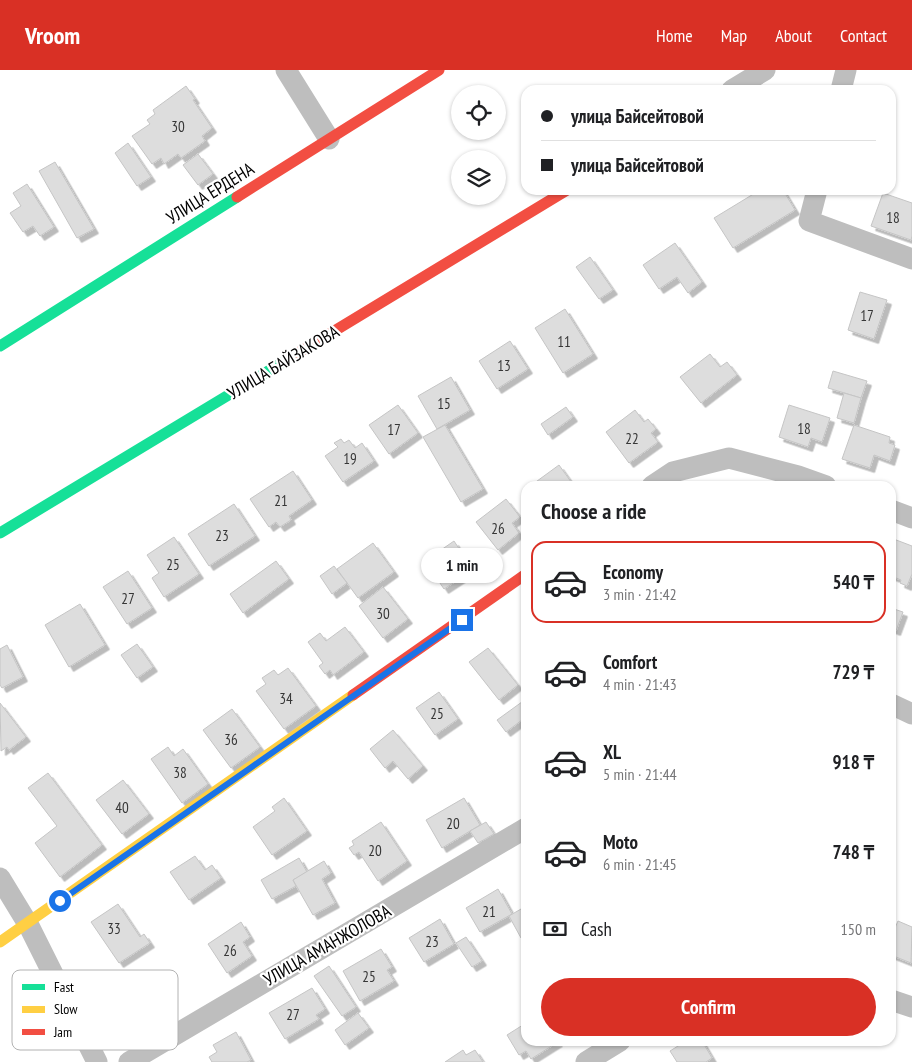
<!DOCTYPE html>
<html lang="en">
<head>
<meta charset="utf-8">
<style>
  :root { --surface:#fff; --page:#f2f2f2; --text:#202124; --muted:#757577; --line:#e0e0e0; --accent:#d93025 }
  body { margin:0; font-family:"PT Sans Narrow",sans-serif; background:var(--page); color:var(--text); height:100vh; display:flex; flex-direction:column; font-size:19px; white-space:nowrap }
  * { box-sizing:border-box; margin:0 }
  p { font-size:16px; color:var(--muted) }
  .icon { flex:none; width:28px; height:28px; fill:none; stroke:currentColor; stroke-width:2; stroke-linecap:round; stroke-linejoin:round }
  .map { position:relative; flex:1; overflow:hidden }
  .details { position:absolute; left:521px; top:411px; width:375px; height:565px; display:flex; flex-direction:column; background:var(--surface); border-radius:15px; box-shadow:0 1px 4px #0004 }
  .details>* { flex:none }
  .banner { position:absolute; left:521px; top:15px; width:375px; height:110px; border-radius:15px; box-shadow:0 1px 4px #0004; display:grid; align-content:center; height:110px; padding:0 20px; background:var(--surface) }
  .tools { position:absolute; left:451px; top:15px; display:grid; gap:10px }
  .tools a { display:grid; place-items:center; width:55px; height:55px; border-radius:50%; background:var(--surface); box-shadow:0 1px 4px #0004; font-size:25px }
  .end { position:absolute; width:22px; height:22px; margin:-11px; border:6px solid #1a73e8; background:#fff; box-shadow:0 0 0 2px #fff }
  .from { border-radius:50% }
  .bubble { position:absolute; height:35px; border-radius:18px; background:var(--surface); box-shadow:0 1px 4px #0004; font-size:16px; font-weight:700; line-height:35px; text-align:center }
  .banner b { display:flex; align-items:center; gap:18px; height:48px; font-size:19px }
  .banner b+b { border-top:1px solid var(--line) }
  .banner i { width:12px; height:12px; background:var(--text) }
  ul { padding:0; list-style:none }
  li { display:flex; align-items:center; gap:15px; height:82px; margin:0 10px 8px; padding:0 10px; border:2px solid transparent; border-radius:15px }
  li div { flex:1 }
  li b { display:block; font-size:19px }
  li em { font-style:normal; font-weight:700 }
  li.current { border-color:var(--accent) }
  li>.icon { width:45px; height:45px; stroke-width:1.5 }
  h2 { padding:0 20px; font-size:22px; line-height:60px }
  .pay { display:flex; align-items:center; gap:12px; height:55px; padding:0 20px; font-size:19px }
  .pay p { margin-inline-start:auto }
  .action { display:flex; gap:10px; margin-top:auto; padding:10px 20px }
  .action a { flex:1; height:58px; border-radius:30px; background:var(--accent); color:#fff; font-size:20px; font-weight:700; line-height:58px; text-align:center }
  header { display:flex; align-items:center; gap:30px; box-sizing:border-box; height:70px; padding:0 25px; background:var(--accent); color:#fff }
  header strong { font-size:24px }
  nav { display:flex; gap:28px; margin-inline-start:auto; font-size:18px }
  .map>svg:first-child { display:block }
</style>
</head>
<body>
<header>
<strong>Vroom</strong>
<nav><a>Home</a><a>Map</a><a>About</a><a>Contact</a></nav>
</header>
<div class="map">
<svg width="912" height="992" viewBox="0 0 912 992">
  <defs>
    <filter id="shadow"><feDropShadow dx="4.5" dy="4.5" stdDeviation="0" flood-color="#0004"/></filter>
  </defs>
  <rect width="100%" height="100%" fill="#fff"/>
  <g fill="#ddd" stroke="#c5c5c5" filter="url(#shadow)">
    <polygon points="186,16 195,29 193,30 212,58 202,66 205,71 181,88 178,84 164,94 161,88 152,94 132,66 150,54 147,50 155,44 153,40"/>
    <polygon points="128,73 151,107 137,116 115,83"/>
    <polygon points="198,84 213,104 198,115 183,95"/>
    <polygon points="55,92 94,159 77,168 39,101"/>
    <polygon points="27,114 54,157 40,166 33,156 23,162 10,143 21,136 13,123"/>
    <polygon points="760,120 783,120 795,140 733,178 714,148"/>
    <polygon points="883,123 912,133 912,166 911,170 871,156"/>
    <polygon points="675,173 702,212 688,223 677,207 659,219 643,195"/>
    <polygon points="590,187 613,220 599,229 576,197"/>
    <polygon points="860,222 887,230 874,269 848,260"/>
    <polygon points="565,239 593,284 563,303 535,258"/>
    <polygon points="510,271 528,299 497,319 479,291"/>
    <polygon points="710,284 720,297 727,292 737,305 701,333 680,307"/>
    <polygon points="833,301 867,311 861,328 828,318"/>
    <polygon points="451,307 470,340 437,359 418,326"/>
    <polygon points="844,323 861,328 854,353 837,348"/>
    <polygon points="398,335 418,363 389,384 369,355"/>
    <polygon points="789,335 830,348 822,372 811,368 808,377 779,367"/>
    <polygon points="566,337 573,347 548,365 541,354"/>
    <polygon points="635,340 644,352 648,349 656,359 651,363 658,372 629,393 606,362"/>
    <polygon points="445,355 483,419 461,432 423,367"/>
    <polygon points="854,355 890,367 889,373 895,375 890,391 874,385 870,398 842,389"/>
    <polygon points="341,369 344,373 349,370 355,378 362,373 374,391 343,412 325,386 338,377 334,373"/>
    <polygon points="559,395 574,416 534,416 533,414"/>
    <polygon points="293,401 312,430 289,446 291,450 280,457 276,452 269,457 250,429"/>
    <polygon points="506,429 520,447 512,453 519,463 498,480 476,452"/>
    <polygon points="234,434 255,466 209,496 188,464"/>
    <polygon points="174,467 199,504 164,527 152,508 159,503 147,485"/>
    <polygon points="891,468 912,476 912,504 907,516 900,513 901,510 891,506"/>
    <polygon points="454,471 473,500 444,519 425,491"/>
    <polygon points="373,473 394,502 358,528 337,499"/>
    <polygon points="276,491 289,509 243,543 230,524"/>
    <polygon points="334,496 347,513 332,524 320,506"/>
    <polygon points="128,501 152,538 127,554 103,517"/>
    <polygon points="383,517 408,549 383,568 359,536"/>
    <polygon points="80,534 105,575 69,597 45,555"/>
    <polygon points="891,538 903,542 896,561 891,559"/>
    <polygon points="345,557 364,582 333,605 330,600 325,604 319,596 323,593 308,572 320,563 326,571"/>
    <polygon points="137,574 153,597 137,608 121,585"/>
    <polygon points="7,575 23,607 2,618 0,615 0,579"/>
    <polygon points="488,578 518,615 499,630 469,592"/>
    <polygon points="288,598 316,636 284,659 256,621 266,614 262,608 274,600 278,605"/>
    <polygon points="439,622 458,649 435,665 416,638"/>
    <polygon points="526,629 526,647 506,662 497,650"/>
    <polygon points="0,633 26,667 9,680 7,677 1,681"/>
    <polygon points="232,639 260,677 231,698 203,660"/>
    <polygon points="393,660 423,696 408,709 393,691 385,698 370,679"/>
    <polygon points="168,677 174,686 183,679 208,714 182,733 151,689"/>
    <polygon points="48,703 102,775 60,807 35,773 57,756 28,718"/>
    <polygon points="123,710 149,744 122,764 96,730"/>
    <polygon points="284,728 307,761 272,785 253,757 275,741 272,737"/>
    <polygon points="464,728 480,755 442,778 426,750"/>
    <polygon points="381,752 407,791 378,811 359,782 354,785 349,778 354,775 352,771"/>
    <polygon points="486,752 494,764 478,773 470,761"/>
    <polygon points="195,786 205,800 212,795 221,808 189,830 170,802"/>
    <polygon points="299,788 307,802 293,810 296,816 272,829 261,810"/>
    <polygon points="324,791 331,803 322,809 335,833 313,845 293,810"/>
    <polygon points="498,819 512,844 480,862 466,838"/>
    <polygon points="118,834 140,867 144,864 150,873 119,893 91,852"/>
    <polygon points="521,839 526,849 526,865 521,868 509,846"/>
    <polygon points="440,849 454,874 424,892 409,868"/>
    <polygon points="898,851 912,857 911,893 891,885 891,867"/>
    <polygon points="241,852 250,867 243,872 252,886 227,903 208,874"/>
    <polygon points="466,867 482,891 472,897 456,873"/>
    <polygon points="381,879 392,897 387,900 394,911 360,931 343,901"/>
    <polygon points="329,896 356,937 342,946 314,906"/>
    <polygon points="312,918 325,939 316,945 319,949 285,969 269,943"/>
    <polygon points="358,943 369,958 345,975 335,960"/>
    <polygon points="526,953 526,971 558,972 531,989 526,981 519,985 507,965"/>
    <polygon points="236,962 251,990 247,992 212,992 209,987 217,982 213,975"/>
    <polygon points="686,971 702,971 712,988 706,992 677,992 670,981"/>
    <polygon points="463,980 466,985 475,980 483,992 445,992"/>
  </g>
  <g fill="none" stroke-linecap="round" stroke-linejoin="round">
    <g stroke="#bebebe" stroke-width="21">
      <polyline points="286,0 329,69"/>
      <polyline points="732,20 765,0"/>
      <polyline points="841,20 846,0"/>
      <polyline points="817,120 809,151 912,189"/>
      <polyline points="652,416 673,402 729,388 798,406 826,416"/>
      <polyline points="891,440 912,448"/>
      <polyline points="891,634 912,644"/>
      <polyline points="0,808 28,854 97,992"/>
      <polyline points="891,930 912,937"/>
      <polyline points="129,992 526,758"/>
      <polyline points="586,992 620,971"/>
    </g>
    <g stroke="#16e098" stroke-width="11">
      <polyline points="0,276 237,127"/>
      <polyline points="0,463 298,283"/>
    </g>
    <polyline stroke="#ffcf43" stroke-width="11" points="0,872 353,625"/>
    <g stroke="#f24e42" stroke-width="11">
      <polyline points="237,127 439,0"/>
      <polyline points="298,283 567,120"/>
      <polyline points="353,625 526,504"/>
    </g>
  </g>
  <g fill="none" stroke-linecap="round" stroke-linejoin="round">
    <polyline stroke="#1a73e8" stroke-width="6" points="60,831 462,550"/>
  </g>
  <g text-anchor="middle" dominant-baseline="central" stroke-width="4.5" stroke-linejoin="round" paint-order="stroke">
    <g font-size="15" fill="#373737">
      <text x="178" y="56">30</text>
      <text x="893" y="147">18</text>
      <text x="867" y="245">17</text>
      <text x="564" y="271">11</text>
      <text x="504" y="295">13</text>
      <text x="444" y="333">15</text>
      <text x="804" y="358">18</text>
      <text x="394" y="359">17</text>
      <text x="632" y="368">22</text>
      <text x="350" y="388">19</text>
      <text x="281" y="430">21</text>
      <text x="498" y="458">26</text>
      <text x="222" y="465">23</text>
      <text x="173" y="494">25</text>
      <text x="128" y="528">27</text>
      <text x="383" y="543">30</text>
      <text x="286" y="628">34</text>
      <text x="437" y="643">25</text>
      <text x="231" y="669">36</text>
      <text x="180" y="702">38</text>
      <text x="122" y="737">40</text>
      <text x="453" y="753">20</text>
      <text x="375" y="780">20</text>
      <text x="489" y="841">21</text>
      <text x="114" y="858">33</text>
      <text x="432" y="871">23</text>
      <text x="230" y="880">26</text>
      <text x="369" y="906">25</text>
      <text x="293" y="944">27</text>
    </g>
    <g font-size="18" fill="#000" stroke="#fff">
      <text transform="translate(210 123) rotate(-32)">УЛИЦА ЕРДЕНА</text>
      <text transform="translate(283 292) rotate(-31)">УЛИЦА БАЙЗАКОВА</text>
      <text transform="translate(327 875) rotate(-30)">УЛИЦА АМАНЖОЛОВА</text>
    </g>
  </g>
  <rect x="12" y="900" width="166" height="80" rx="8" fill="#fff" stroke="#b2b2b2" stroke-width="1"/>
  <rect x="22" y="914" width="23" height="6" fill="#16e098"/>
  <rect x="22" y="936" width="23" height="7" fill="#ffcf43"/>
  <rect x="22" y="959" width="23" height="6" fill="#f24e42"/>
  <g font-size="14" fill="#000">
    <text x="54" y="922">Fast</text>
    <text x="54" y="944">Slow</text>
    <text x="54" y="967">Jam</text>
  </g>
</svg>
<div class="tools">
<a><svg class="icon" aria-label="locate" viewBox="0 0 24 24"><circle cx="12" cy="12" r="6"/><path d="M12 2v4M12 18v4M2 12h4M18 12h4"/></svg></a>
<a><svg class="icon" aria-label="layers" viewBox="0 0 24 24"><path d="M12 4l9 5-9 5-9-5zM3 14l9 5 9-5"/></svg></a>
</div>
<i class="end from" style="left:60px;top:831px"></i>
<i class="end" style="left:462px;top:550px"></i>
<div class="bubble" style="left:421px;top:478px;width:82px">1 min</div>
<div class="banner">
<b><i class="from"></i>улица Байсейтовой</b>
<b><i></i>улица Байсейтовой</b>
</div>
<section class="details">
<h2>Choose a ride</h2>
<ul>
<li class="current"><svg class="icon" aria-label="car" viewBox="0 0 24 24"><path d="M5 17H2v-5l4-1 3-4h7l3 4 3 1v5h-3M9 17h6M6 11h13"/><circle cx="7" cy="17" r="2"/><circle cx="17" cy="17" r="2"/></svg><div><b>Economy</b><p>3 min · 21:42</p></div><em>540 ₸</em></li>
<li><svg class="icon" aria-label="car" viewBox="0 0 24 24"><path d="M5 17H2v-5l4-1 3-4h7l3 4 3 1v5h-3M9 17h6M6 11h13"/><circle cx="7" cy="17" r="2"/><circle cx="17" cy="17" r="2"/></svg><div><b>Comfort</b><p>4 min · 21:43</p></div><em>729 ₸</em></li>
<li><svg class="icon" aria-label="car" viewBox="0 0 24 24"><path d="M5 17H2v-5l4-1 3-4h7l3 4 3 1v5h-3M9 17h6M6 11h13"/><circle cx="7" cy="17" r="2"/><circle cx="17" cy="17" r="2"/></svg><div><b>XL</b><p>5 min · 21:44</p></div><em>918 ₸</em></li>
<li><svg class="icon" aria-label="car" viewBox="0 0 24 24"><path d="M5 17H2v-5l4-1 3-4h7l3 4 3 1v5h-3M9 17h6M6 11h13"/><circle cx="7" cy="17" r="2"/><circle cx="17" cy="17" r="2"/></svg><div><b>Moto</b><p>6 min · 21:45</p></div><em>748 ₸</em></li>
</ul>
<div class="pay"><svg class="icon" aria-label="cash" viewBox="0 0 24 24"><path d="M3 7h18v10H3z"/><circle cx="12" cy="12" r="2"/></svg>Cash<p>150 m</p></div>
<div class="action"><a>Confirm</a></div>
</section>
</div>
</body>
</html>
